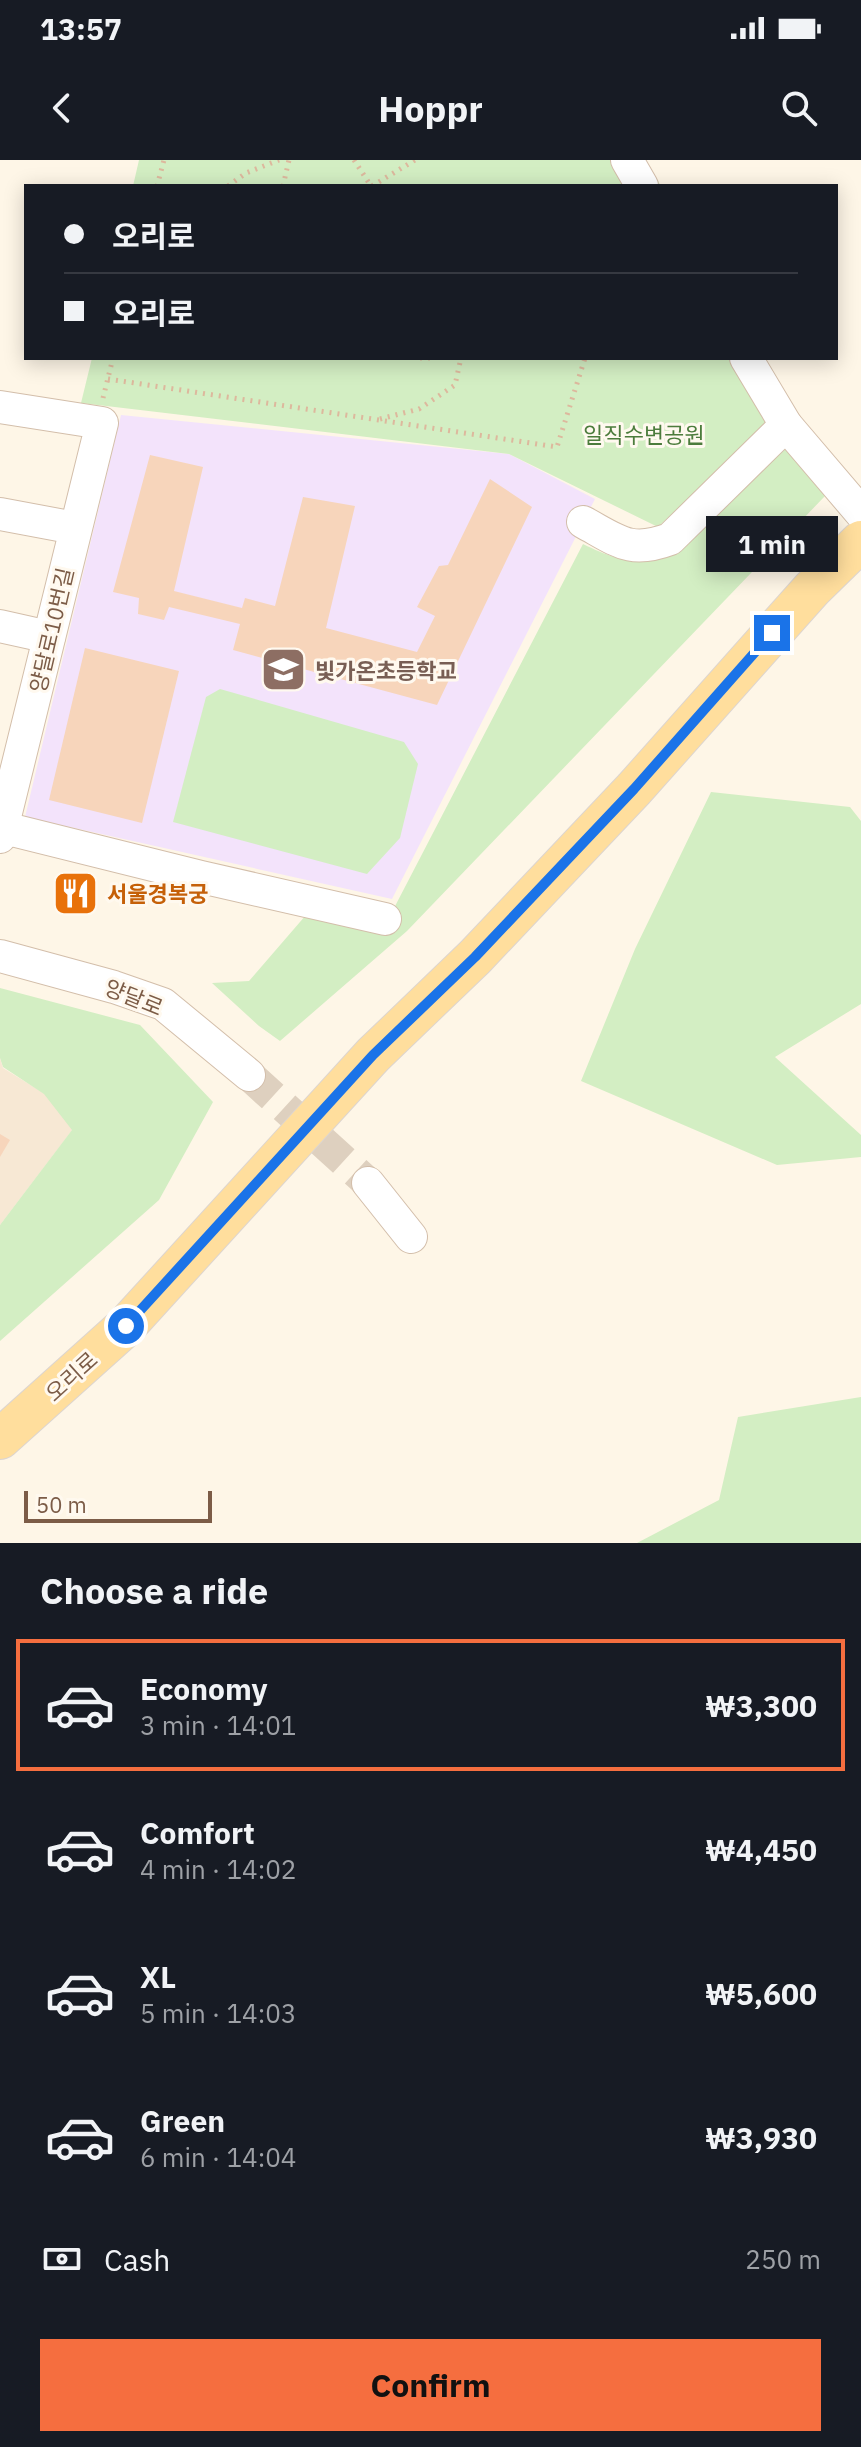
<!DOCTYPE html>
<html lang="en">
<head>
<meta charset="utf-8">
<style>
  :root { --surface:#171b24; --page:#20242c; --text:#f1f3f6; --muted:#9ea1a6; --line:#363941; --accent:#f56e3f }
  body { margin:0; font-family:"IBM Plex Sans","Noto Sans KR",sans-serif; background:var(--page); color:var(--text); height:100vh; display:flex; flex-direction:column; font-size:30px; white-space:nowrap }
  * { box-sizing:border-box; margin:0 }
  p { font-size:26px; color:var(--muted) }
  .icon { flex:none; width:44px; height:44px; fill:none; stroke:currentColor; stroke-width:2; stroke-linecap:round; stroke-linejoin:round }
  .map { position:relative; height:1383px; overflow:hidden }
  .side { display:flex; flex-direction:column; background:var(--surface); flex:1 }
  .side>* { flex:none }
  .hud { position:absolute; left:24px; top:24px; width:814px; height:176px; border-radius:0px; box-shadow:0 4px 20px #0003; display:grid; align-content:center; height:176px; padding:0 40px; background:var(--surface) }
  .scale { position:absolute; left:24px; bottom:20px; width:188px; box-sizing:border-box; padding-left:8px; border:4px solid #7c5c47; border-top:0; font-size:22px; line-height:28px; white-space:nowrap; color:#7c5c47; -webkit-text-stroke:6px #fff9ef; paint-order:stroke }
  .end { position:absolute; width:36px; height:36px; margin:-18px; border:10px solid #1a73e8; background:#fff; box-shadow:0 0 0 4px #fff }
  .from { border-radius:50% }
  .bubble { position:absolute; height:56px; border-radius:0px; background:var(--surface); box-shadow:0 4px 20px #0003; font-size:26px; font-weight:700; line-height:56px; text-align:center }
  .hud b { display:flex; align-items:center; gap:28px; height:76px; font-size:30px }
  .hud b+b { border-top:2px solid var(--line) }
  .hud i { width:20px; height:20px; background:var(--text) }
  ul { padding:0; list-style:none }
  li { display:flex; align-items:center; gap:24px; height:132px; margin:0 16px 12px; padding:0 24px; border:4px solid transparent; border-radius:0px }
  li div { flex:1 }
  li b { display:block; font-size:30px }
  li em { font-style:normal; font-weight:700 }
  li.current { border-color:var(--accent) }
  li>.icon { width:72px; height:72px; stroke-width:1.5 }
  h2 { padding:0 40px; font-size:36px; line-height:96px }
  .pay { display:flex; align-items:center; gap:20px; height:88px; padding:0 40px; font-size:30px }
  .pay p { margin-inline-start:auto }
  .cta { display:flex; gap:16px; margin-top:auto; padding:16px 40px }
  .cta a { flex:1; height:92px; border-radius:0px; background:var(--accent); color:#111; font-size:32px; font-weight:700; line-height:92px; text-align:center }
  .status { display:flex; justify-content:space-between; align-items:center; height:56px; padding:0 40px; background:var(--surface); direction:ltr }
  .status svg { height:22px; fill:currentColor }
  header { display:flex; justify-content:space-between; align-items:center; height:104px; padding:0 40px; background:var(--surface); font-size:36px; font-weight:700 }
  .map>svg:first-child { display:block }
</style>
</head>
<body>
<div class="status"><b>13:57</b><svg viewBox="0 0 49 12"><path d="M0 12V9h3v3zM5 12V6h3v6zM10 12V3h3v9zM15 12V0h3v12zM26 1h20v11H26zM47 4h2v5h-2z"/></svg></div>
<header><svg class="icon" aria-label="back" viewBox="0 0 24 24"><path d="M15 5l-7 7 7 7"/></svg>Hoppr<svg class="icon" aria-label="search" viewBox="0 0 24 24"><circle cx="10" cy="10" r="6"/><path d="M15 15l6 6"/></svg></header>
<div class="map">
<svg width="861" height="1383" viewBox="0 0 861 1383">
  <rect width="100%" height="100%" fill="#fef6e7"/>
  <polygon fill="#f7e8d4" points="0,898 3,908 45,934 73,969 0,1065"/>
  <polygon fill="#f3e3fb" points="121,255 509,294 595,339 392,739 25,657"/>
  <g fill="#d3eec3">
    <polygon points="139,0 645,0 661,26 133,26"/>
    <polygon points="92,198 763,198 790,243 658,367 509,294 81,243"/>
    <path d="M 786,283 L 825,336 L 407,771 L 280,881 L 259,866 L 212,823 L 249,821 L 325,733 L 392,752 L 583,384 C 618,401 628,402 666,398 Z"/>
    <polygon points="220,529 404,582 418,604 400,678 367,714 173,662 206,537"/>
    <polygon points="711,632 850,647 861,661 861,844 775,897 861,975 861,997 777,1005 581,921 635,789"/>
    <polygon points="0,828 140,865 213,942 159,1040 0,1181 0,1065 72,970 44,934 3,907 0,898"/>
    <polygon points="861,1237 861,1383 637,1383 719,1340 738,1257"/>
  </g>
  <g fill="#f7d5bb">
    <polygon points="150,295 203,307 174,431 242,448 245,438 275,446 303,337 355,346 326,468 417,492 435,456 417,447 439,406 448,405 490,319 532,347 437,545 233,490 240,464 169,447 164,460 138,454 139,438 113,432"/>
    <polygon points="85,488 179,511 142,663 49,640"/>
    <polygon points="0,974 10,980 0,997"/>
  </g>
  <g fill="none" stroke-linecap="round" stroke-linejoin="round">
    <polyline stroke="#ded0bf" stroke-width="32" stroke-dasharray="32 16" stroke-linecap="butt" points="249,915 368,1023"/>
    <defs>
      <g id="minor">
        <polyline points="627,0 642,26"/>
        <polyline points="746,198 786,265 861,353"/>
        <polyline points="0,247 102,263 0,677"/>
        <polyline points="0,354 75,368"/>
        <path d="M 583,362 C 618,381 630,394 670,379 L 786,265"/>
        <polyline points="0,466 49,477"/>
        <polyline points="0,667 201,717 385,759"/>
        <polyline points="0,796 114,827 163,844 249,915"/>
        <polyline points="368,1023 411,1077"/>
      </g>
      <polyline id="major" points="0,1279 126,1166 373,895 475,797 634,629 812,429 861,381"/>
    </defs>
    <use href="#minor" stroke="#d3beaa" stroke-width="34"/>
    <use href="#major" stroke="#ddd5cf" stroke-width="42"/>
    <g stroke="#ddb89d" stroke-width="5" stroke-dasharray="2 6" stroke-linecap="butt">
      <polyline points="354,0 371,26"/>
      <polyline points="157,26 164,0"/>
      <polyline points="228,26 246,13 279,0"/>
      <polyline points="283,26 289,0"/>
      <polyline points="372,26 415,0"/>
      <polyline points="420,198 435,198"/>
      <polyline points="108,219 557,287 585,198"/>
      <polyline points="103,238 113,198"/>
      <polyline points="380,259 419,249 455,225 461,198"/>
    </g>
    <use href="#minor" stroke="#fff" stroke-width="32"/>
    <use href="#major" stroke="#ffde9d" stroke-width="40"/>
  </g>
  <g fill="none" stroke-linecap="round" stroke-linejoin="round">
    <polyline stroke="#1a73e8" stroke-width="10" points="126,1166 373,895 475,797 634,629 772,473"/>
  </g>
  <defs>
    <symbol id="school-square" viewBox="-11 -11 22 22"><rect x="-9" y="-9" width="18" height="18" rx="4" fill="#8d6e63" stroke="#fff9ef"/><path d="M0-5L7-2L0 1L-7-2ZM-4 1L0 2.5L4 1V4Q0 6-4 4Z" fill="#fff"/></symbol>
    <symbol id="restaurant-square" viewBox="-11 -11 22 22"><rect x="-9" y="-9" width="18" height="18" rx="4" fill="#e8710a" stroke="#fff9ef"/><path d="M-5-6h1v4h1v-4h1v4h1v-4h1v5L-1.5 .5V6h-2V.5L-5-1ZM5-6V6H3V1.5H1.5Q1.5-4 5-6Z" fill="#fff"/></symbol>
  </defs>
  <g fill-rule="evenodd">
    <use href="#school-square" x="258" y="484" width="51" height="51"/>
    <use href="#restaurant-square" x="50" y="708" width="51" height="51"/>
  </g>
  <g text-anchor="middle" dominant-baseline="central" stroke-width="6" stroke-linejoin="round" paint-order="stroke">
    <g font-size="22" fill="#4c7c3c" stroke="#fff9ef">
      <text x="644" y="274">일직수변공원</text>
    </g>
    <g font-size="22" fill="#7c5c47" stroke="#fff9ef">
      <text transform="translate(51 470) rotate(-77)">양달로10번길</text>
      <text transform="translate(134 837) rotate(22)">양달로</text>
      <text transform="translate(71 1216) rotate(-42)">오리로</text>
    </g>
    <g font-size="22" font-weight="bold" fill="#785e54" stroke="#fff9ef" text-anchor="start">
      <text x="315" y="510">빛가온초등학교</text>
    </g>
    <g font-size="22" font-weight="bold" fill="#c56008" stroke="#fff9ef" text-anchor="start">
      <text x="107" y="733">서울경복궁</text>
    </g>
  </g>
</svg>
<div class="scale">50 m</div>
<i class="end from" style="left:126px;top:1166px"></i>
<i class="end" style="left:772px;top:473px"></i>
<div class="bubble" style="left:706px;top:356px;width:132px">1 min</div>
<div class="hud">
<b><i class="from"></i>오리로</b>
<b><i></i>오리로</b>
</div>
</div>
<section class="side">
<h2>Choose a ride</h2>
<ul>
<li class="current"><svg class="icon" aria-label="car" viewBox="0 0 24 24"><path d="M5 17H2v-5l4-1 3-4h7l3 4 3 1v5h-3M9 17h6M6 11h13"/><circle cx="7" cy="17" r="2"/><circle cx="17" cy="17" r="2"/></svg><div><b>Economy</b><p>3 min · 14:01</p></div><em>₩3,300</em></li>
<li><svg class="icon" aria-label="car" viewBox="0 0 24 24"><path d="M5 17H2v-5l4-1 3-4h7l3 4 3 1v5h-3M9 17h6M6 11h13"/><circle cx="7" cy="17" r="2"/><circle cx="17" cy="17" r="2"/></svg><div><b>Comfort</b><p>4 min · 14:02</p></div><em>₩4,450</em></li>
<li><svg class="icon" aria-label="car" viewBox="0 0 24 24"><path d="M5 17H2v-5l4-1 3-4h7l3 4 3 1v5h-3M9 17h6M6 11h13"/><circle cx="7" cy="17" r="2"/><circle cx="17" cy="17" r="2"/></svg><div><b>XL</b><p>5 min · 14:03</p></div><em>₩5,600</em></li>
<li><svg class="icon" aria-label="car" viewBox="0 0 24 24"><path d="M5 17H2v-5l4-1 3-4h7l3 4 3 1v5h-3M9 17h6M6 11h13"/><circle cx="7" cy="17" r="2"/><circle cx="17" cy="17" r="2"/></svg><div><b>Green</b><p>6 min · 14:04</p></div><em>₩3,930</em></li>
</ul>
<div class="pay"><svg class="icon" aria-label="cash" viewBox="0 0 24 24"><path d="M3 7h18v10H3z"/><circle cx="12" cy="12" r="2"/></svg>Cash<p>250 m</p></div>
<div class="cta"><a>Confirm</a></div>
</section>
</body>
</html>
